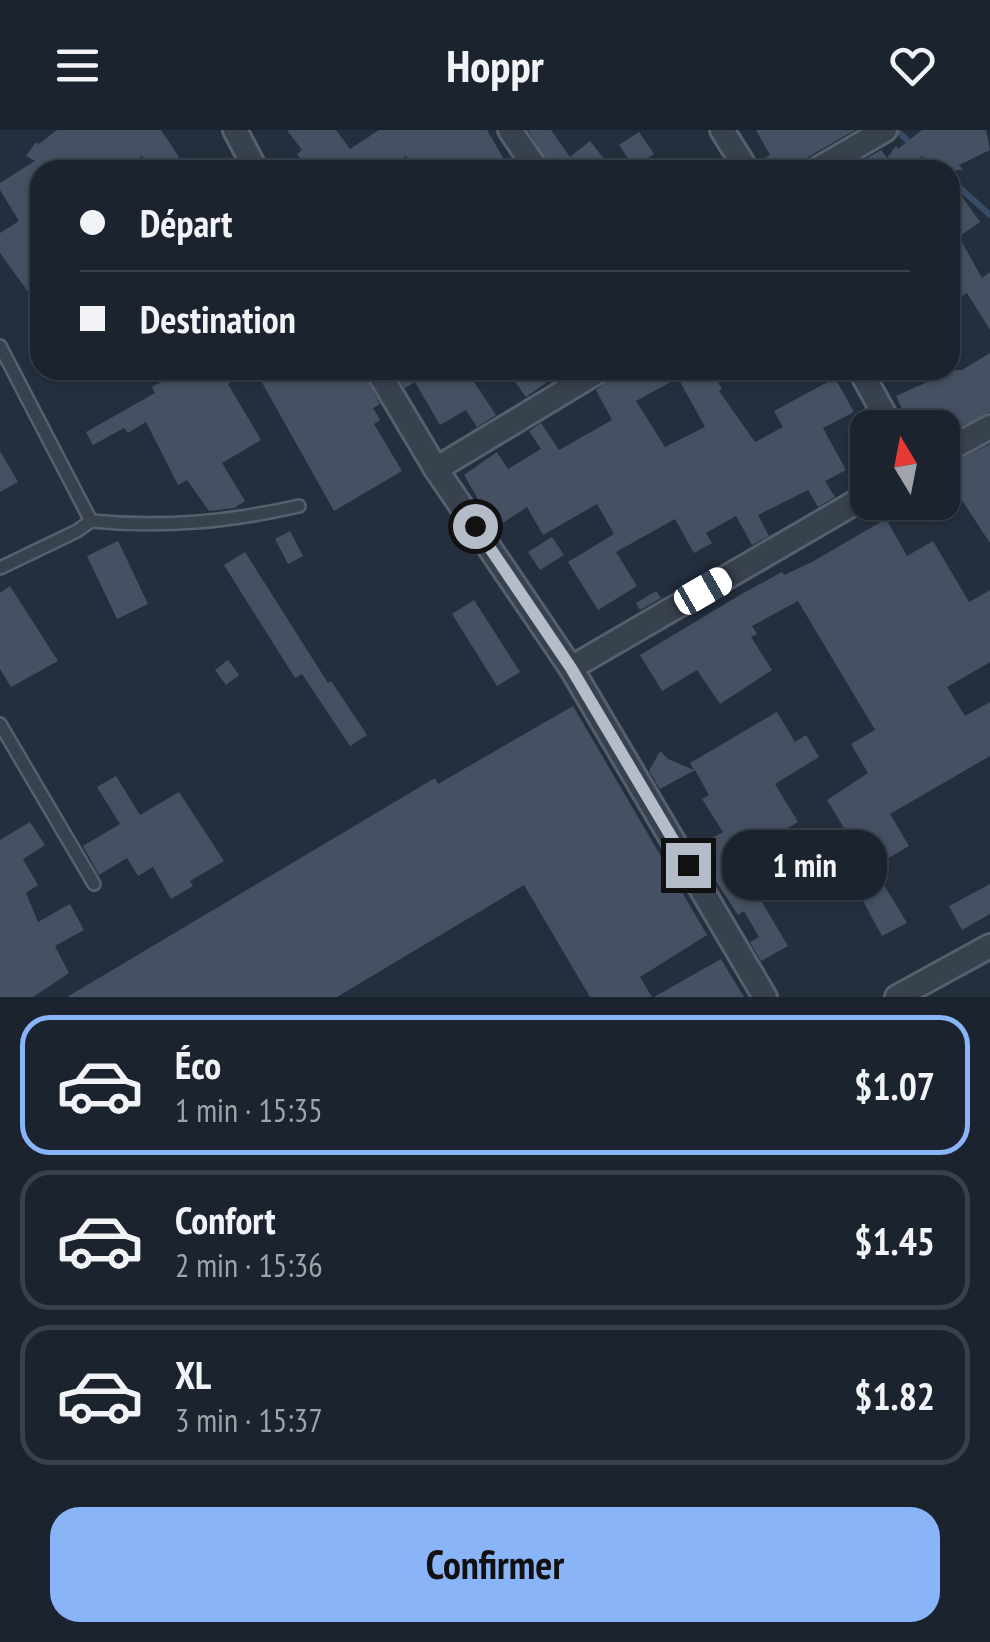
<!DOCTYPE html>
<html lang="fr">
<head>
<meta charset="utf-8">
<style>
  :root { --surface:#1b232e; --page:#282f3a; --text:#f1f3f6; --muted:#a0a4aa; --line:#39404a; --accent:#8ab4f8 }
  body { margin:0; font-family:"PT Sans Narrow",sans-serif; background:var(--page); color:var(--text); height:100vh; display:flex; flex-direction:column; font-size:38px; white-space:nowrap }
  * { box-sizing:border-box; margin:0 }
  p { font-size:32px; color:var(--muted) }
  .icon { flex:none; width:55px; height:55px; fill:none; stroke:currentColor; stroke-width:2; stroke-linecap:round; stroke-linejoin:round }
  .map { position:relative; height:867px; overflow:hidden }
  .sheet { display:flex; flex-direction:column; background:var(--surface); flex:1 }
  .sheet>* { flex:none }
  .banner { position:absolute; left:30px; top:30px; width:930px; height:220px; border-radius:30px; box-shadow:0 2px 8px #0004,0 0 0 2px var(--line); display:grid; align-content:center; height:220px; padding:0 50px; background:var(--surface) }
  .needle { width:65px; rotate:350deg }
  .buttons { position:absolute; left:850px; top:280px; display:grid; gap:20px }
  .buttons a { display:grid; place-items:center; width:110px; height:110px; border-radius:20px; background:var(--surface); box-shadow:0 2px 8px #0004,0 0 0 2px var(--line); font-size:50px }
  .end { position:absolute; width:45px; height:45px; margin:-22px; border:12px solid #b4bcc9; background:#111; box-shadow:0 0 0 5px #111 }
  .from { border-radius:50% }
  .bubble { position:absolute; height:70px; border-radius:30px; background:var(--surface); box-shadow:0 2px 8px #0004,0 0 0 2px var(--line); font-size:32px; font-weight:800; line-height:70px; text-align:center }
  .car { position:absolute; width:30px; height:60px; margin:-30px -15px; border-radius:12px; box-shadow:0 0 8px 2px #0007; background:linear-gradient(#fff 24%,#345 0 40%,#fff 0 76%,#345 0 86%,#fff 0) }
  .banner b { display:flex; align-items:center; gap:35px; height:95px; font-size:38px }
  .banner b+b { border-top:2px solid var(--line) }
  .banner i { width:25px; height:25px; background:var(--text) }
  ul { padding:18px 0 0; list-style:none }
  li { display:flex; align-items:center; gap:30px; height:140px; margin:0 20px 15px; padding:0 30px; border:5px solid var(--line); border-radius:30px }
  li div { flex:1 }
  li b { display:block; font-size:38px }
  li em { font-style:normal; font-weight:800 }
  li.selected { border-color:var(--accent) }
  li>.icon { width:90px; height:90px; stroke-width:1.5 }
  .action { display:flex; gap:20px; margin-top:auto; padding:20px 50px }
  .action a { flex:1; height:115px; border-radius:30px; background:var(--accent); color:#111; font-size:40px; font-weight:800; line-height:115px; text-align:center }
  header { display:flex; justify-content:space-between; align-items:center; height:130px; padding:0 50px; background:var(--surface); font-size:45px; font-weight:800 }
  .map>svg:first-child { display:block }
</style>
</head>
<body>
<header><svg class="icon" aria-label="menu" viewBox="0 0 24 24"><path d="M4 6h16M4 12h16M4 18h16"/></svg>Hoppr<svg class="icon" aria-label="heart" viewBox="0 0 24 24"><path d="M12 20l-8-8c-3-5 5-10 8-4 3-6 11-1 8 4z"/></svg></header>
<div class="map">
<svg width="990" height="867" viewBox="0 0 990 867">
  <rect width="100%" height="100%" fill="#242f3e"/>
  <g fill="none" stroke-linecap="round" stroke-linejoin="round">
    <g stroke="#394c67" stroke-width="6">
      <polyline points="896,0 940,40"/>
      <polyline points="950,49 990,85"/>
    </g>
  </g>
  <g fill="#455162" fill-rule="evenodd">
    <polygon points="57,0 161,0 179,27 159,40 152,40 142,26 120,40 40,40 40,178 0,123 0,103 19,91 0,60 0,53 35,31 26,26 36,12 39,14"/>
    <polygon points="287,0 336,0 350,19 379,0 487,0 510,40 413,40 406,26 385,40 308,40 297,24 302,20"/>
    <polygon points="528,0 551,0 570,27 590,11 605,30 591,40 552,40"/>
    <polygon points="756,0 855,0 808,27 801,40 762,40 759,31 770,25"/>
    <polygon points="922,0 986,0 990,20 959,35 963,40 937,40 923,23 909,40 902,34 897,40 846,40 881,20 887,28 896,16 898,19"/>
    <polygon points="639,2 654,24 634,37 619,15"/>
    <polygon points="950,50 980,92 960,106 950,91"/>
    <polygon points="950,91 982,148 990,142 990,200 967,163 950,173"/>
    <polygon points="990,223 990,282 948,303 938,286 911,298 896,266 936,248 931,240 962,240"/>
    <polygon points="184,240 362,240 380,274 373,278 380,290 374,294 402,341 334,381 255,240 228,254 261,310 222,333 245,371 234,378 209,381 187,350 178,355 146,292 128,303 124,298 93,315 86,302 155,263 152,257"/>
    <polygon points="394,240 466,240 496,285 477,297 466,280 440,295 415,252 405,258"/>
    <polygon points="506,240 564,240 526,267"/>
    <path d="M 623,240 L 711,240 L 722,259 L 719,261 L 755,312 L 783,297 L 774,281 L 835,248 L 854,282 L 823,298 L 846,340 L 825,351 L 835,367 L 818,377 L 808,360 L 758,385 L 769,406 L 752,415 L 736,386 L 706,403 L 712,413 L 694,423 L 675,389 L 616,422 L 637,456 L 598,480 L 568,432 L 614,404 L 597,374 L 543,405 L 527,377 L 495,398 L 464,345 L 497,322 L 508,339 L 541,319 L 529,301 L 541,293 L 559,320 L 612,290 L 596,260 ZM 678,248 L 705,297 L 665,317 L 636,271 Z"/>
    <polygon points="990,314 990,413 954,358 942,365 942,338"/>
    <polygon points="0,321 18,352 0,362"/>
    <polygon points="886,389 907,426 933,411 969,472 990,460 990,532 947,557 965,586 990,572 990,626 890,684 909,716 873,737 907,793 882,806 851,749 848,751 831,724 852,711 827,670 868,643 851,614 875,600 798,471 752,496 757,504 751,507 772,540 720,574 697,540 662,561 640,525 740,465 782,442 784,445 812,432"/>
    <polygon points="290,401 303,426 288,434 275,409"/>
    <polygon points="552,407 564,425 540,440 528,422"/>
    <polygon points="118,411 148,474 117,489 87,426"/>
    <polygon points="245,422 328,553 331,551 367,605 350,616 302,544 295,548 224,435"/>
    <polygon points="10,456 58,531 11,557 0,539 0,463"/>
    <polygon points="656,461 661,468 640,480 636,473"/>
    <polygon points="474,470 520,542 497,556 452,484"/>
    <polygon points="228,530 239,545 226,555 215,540"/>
    <polygon points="573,576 707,805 640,847 652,867 590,867 524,755 337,867 67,867 435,648 438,654"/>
    <polygon points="777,582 795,612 806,605 819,627 775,654 798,692 764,712 784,746 765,757 740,735 788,816 761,831 750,812 759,807 744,781 738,785 694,718 723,702 702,669 709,665 695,640 660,659 649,641 660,621 668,629 694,640 690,633"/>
    <polygon points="116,646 140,685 179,662 224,731 190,751 193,756 171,769 153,737 138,746 127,728 99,745 83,716 120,694 97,657"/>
    <polygon points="30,692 45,715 23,729 38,755 26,763 38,792 70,774 84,800 55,816 69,843 33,867 0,867 0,710"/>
    <polygon points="990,754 990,784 962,800 949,776"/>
    <polygon points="721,829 744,867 654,867"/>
  </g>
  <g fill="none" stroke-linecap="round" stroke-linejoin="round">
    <defs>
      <g id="lane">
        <polyline points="0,216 91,391"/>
        <path d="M 0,438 L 77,401 L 91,391 C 164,398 228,392 299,376"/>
        <polyline points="0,594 94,754"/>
      </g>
      <g id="street">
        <polyline points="235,0 256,40"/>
        <polyline points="510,0 537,40"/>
        <polyline points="722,0 747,40"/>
        <polyline points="816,40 885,0"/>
        <polyline points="377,240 436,339 571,538 765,867"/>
        <polyline points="860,240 892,298"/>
        <polyline points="942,323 990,297"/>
        <polyline points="436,339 600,240"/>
        <polyline points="571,538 868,365"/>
        <polyline points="897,867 990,816"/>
      </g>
    </defs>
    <use href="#lane" stroke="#565f6c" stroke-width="16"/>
    <use href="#street" stroke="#565f6c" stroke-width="28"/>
    <use href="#lane" stroke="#38414e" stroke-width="11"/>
    <use href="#street" stroke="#38414e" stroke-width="22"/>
  </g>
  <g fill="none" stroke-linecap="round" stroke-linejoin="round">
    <polyline stroke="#b4bcc9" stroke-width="12" points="475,396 571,538 688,735"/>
  </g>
</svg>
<div class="buttons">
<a><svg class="needle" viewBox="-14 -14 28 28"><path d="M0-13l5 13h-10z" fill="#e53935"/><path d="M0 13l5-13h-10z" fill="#a0a4aa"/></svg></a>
</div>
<i class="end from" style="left:475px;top:396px"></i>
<i class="end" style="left:688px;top:735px"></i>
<div class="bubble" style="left:722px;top:700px;width:165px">1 min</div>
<i class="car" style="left:703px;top:461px;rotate:60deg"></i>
<div class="banner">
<b><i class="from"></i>Départ</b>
<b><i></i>Destination</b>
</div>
</div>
<section class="sheet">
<ul>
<li class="selected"><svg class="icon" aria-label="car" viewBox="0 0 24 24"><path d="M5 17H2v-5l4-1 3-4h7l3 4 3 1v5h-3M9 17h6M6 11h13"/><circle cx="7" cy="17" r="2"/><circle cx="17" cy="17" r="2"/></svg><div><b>Éco</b><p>1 min · 15:35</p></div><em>$1.07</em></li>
<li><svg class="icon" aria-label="car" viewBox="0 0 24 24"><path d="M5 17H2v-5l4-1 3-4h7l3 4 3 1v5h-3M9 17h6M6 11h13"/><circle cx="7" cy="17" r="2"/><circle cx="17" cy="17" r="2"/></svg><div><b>Confort</b><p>2 min · 15:36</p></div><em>$1.45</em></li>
<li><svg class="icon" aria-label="car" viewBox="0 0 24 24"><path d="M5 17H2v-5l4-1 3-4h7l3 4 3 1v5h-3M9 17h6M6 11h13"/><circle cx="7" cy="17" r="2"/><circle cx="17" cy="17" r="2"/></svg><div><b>XL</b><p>3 min · 15:37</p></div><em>$1.82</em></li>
</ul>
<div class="action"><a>Confirmer</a></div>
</section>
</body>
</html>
